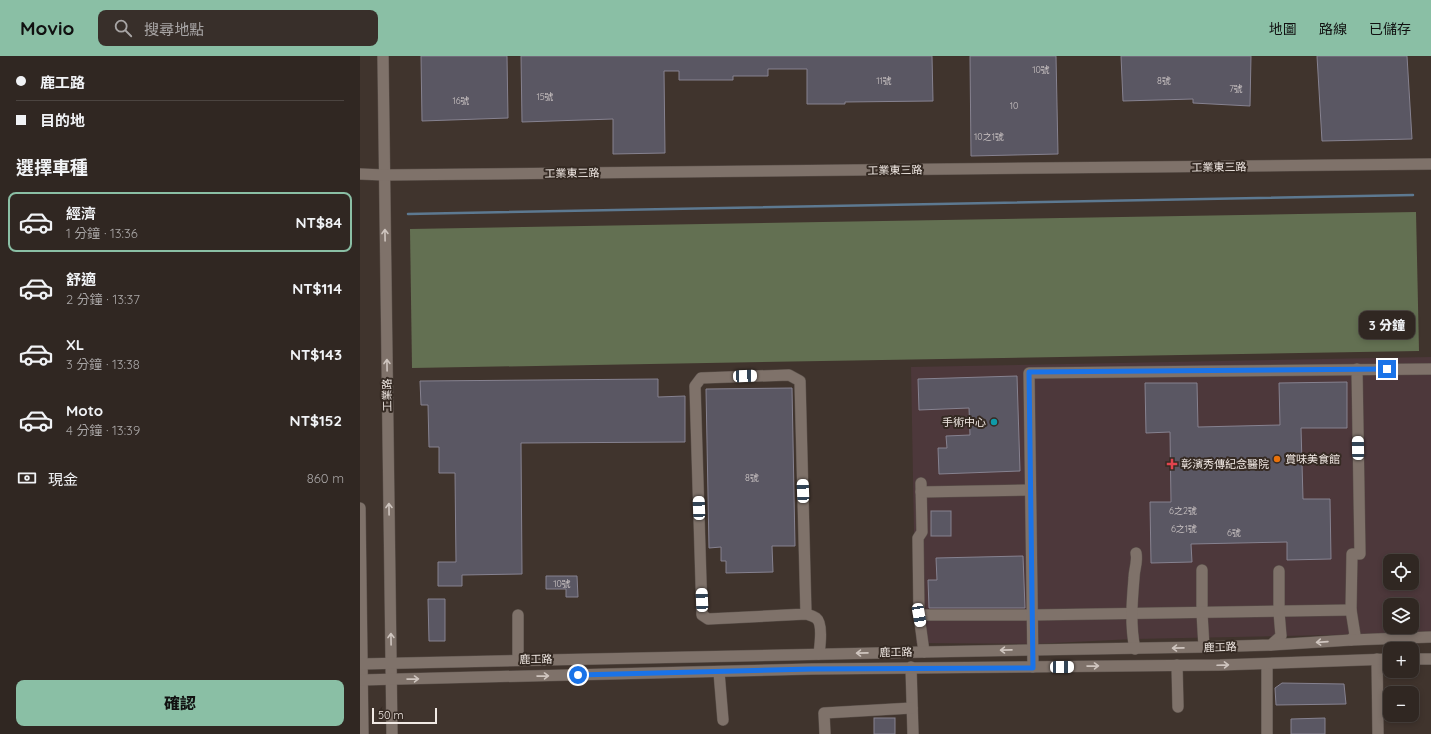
<!DOCTYPE html>
<html lang="zh-TW">
<head>
<meta charset="utf-8">
<style>
  :root { --surface:#302722; --page:#382f2a; --text:#f1f3f6; --muted:#a8a5a5; --line:#4b4440; --accent:#8abfa5 }
  body { margin:0; font-family:Quicksand,"Noto Sans TC",sans-serif; background:var(--page); color:var(--text); height:100vh; display:flex; flex-direction:column; font-size:15px; white-space:nowrap }
  * { box-sizing:border-box; margin:0 }
  p { font-size:13px; color:var(--muted) }
  .icon { flex:none; width:22px; height:22px; fill:none; stroke:currentColor; stroke-width:2; stroke-linecap:round; stroke-linejoin:round }
  .map { position:relative; flex:1; overflow:hidden }
  .sheet { display:flex; flex-direction:column; background:var(--surface); width:360px }
  .sheet>* { flex:none }
  .banner { display:grid; align-content:center; height:88px; padding:0 16px; background:var(--surface) }
  .controls { position:absolute; left:1023px; top:498px; display:grid; gap:8px }
  .controls a { display:grid; place-items:center; width:36px; height:36px; border-radius:8px; background:var(--surface); box-shadow:0 2px 6px #0003,0 0 0 1px var(--line); font-size:20px }
  .scale { position:absolute; left:12px; bottom:10px; width:65px; box-sizing:border-box; padding-left:4px; border:2px solid #f1e9e4; border-top:0; font-size:11px; line-height:14px; white-space:nowrap; color:#f1e9e4; -webkit-text-stroke:3px #352a23; paint-order:stroke }
  .end { position:absolute; width:18px; height:18px; margin:-9px; border:5px solid #1a73e8; background:#fff; box-shadow:0 0 0 2px #fff }
  .from { border-radius:50% }
  .bubble { position:absolute; height:28px; border-radius:8px; background:var(--surface); box-shadow:0 2px 6px #0003,0 0 0 1px var(--line); font-size:13px; font-weight:800; line-height:28px; text-align:center }
  .car { position:absolute; width:12px; height:24px; margin:-12px -6px; border-radius:5px; box-shadow:0 0 3px 1px #0007; background:linear-gradient(#fff 24%,#345 0 40%,#fff 0 76%,#345 0 86%,#fff 0) }
  .banner b { display:flex; align-items:center; gap:14px; height:38px; font-size:15px }
  .banner b+b { border-top:1px solid var(--line) }
  .banner i { width:10px; height:10px; background:var(--text) }
  ul { padding:0; list-style:none }
  li { display:flex; align-items:center; gap:12px; height:60px; margin:0 8px 6px; padding:0 8px; border:2px solid transparent; border-radius:8px }
  li div { flex:1 }
  li b { display:block; font-size:15px }
  li em { font-style:normal; font-weight:800 }
  li.selected { border-color:var(--accent) }
  li>.icon { width:36px; height:36px; stroke-width:1.5 }
  h2 { padding:0 16px; font-size:18px; line-height:48px }
  .pay { display:flex; align-items:center; gap:10px; height:44px; padding:0 16px; font-size:15px }
  .pay p { margin-inline-start:auto }
  .cta { display:flex; gap:8px; margin-top:auto; padding:8px 16px }
  .cta a { flex:1; height:46px; border-radius:8px; background:var(--accent); color:#111; font-size:16px; font-weight:800; line-height:46px; text-align:center }
  header { display:flex; align-items:center; gap:24px; box-sizing:border-box; height:56px; padding:0 20px; background:var(--accent); color:#111 }
  header strong { font-size:19px }
  nav { display:flex; gap:22px; margin-inline-start:auto; font-size:14px }
  .search { width:280px; height:36px; background:var(--page); display:flex; align-items:center; gap:10px; box-sizing:border-box; padding:0 14px; border-radius:8px; color:var(--muted); font-size:15px }
  main { display:flex; flex:1; min-height:0 }
  .map>svg:first-child { display:block }
</style>
</head>
<body>
<header>
<strong>Movio</strong>
<div class="search"><svg class="icon" aria-label="search" viewBox="0 0 24 24"><circle cx="10" cy="10" r="6"/><path d="M15 15l6 6"/></svg>搜尋地點</div>
<nav><a>地圖</a><a>路線</a><a>已儲存</a></nav>
</header>
<main>
<section class="sheet">
<div class="banner">
<b><i class="from"></i>鹿工路</b>
<b><i></i>目的地</b>
</div>
<h2>選擇車種</h2>
<ul>
<li class="selected"><svg class="icon" aria-label="car" viewBox="0 0 24 24"><path d="M5 17H2v-5l4-1 3-4h7l3 4 3 1v5h-3M9 17h6M6 11h13"/><circle cx="7" cy="17" r="2"/><circle cx="17" cy="17" r="2"/></svg><div><b>經濟</b><p>1 分鐘 · 13:36</p></div><em>NT$84</em></li>
<li><svg class="icon" aria-label="car" viewBox="0 0 24 24"><path d="M5 17H2v-5l4-1 3-4h7l3 4 3 1v5h-3M9 17h6M6 11h13"/><circle cx="7" cy="17" r="2"/><circle cx="17" cy="17" r="2"/></svg><div><b>舒適</b><p>2 分鐘 · 13:37</p></div><em>NT$114</em></li>
<li><svg class="icon" aria-label="car" viewBox="0 0 24 24"><path d="M5 17H2v-5l4-1 3-4h7l3 4 3 1v5h-3M9 17h6M6 11h13"/><circle cx="7" cy="17" r="2"/><circle cx="17" cy="17" r="2"/></svg><div><b>XL</b><p>3 分鐘 · 13:38</p></div><em>NT$143</em></li>
<li><svg class="icon" aria-label="car" viewBox="0 0 24 24"><path d="M5 17H2v-5l4-1 3-4h7l3 4 3 1v5h-3M9 17h6M6 11h13"/><circle cx="7" cy="17" r="2"/><circle cx="17" cy="17" r="2"/></svg><div><b>Moto</b><p>4 分鐘 · 13:39</p></div><em>NT$152</em></li>
</ul>
<div class="pay"><svg class="icon" aria-label="cash" viewBox="0 0 24 24"><path d="M3 7h18v10H3z"/><circle cx="12" cy="12" r="2"/></svg>現金<p>860 m</p></div>
<div class="cta"><a>確認</a></div>
</section>
<div class="map">
<svg width="1071" height="678" viewBox="0 0 1071 678">
  <rect width="100%" height="100%" fill="#40342d"/>
  <path fill="#4d383b" fill-rule="evenodd" d="M 1071,301 L 1071,577 L 773,583 L 673,588 L 556,587 L 551,311 ZM 1030,505 L 1052,505 L 1052,527 L 1030,527 ZM 1030,549 L 1052,549 L 1052,571 L 1030,571 Z"/>
  <polygon fill="#637052" points="1056,156 1059,295 52,312 50,173"/>
  <g fill="none" stroke-linecap="round" stroke-linejoin="round">
    <polyline stroke="#5d7991" stroke-width="2.5" points="48,158 1053,139"/>
  </g>
  <g fill="#5a5763" stroke="#868290">
    <polygon points="61,0 147,0 148,62 62,65"/>
    <polygon points="161,0 572,0 573,45 485,46 485,48 447,48 447,13 408,13 408,20 373,20 373,24 319,24 319,15 304,15 305,97 253,98 253,63 162,66"/>
    <polygon points="610,0 696,0 698,98 611,100"/>
    <polygon points="761,0 891,0 890,50 833,47 833,43 763,45"/>
    <polygon points="957,0 1047,0 1052,83 962,85"/>
    <polygon points="657,320 660,415 579,418 578,392 587,392 586,380 610,379 609,352 559,354 558,323"/>
    <polygon points="298,323 298,341 325,340 325,386 161,387 162,518 102,519 102,530 78,530 78,506 96,506 95,417 79,417 79,391 69,391 68,349 61,349 60,325"/>
    <polygon points="987,326 987,372 941,372 943,443 970,443 971,503 927,504 927,486 831,488 832,506 791,507 790,446 811,446 810,376 786,377 785,327 837,327 838,371 920,369 919,327"/>
    <polygon points="432,332 435,490 412,490 413,516 366,517 366,505 361,505 361,491 349,492 346,333"/>
    <rect x="571" y="455" width="20" height="25"/>
    <polygon points="663,500 665,552 569,552 568,524 577,524 576,502"/>
    <polygon points="186,520 217,520 218,541 206,541 206,533 186,533"/>
    <polygon points="68,543 85,543 85,585 69,585"/>
    <polygon points="922,627 984,628 986,648 916,649 915,632"/>
    <rect x="514" y="662" width="21" height="16"/>
    <polygon points="965,662 965,678 931,678 931,663"/>
  </g>
  <g fill="none" stroke-linecap="round" stroke-linejoin="round">
    <defs>
      <g id="minor">
        <polyline points="23,0 32,678"/>
        <polyline points="0,118 24,119 1071,108"/>
        <polyline points="561,427 562,476 558,482 559,559 564,596"/>
        <polyline points="561,436 670,434"/>
        <polyline points="0,452 3,678"/>
        <polyline points="842,514 842,557 844,591"/>
        <path d="M 446,558 L 348,563 L 342,559 L 335,330 L 341,322 L 429,319 L 440,325 L 446,558 C 449,559 453,560 456,562 C 463,567 460,590 459,598"/>
        <polyline points="559,559 672,559 991,554"/>
        <polyline points="991,584 995,579 991,554 992,498 1000,498 997,313"/>
        <polyline points="911,589 921,580 919,556 919,515"/>
        <path d="M 775,593 C 770,569 772,546 774,522 C 774,513 778,506 776,497"/>
        <polyline points="1017,603 1018,678"/>
        <polyline points="1052,603 1071,603"/>
        <polyline points="158,604 158,559"/>
        <polyline points="0,608 564,596 844,591 911,589 991,584 1071,581"/>
        <polyline points="907,608 907,678"/>
        <polyline points="817,609 818,651"/>
        <polyline points="551,611 553,678"/>
        <polyline points="673,611 669,317 1071,313"/>
        <polyline points="359,616 363,664"/>
        <polyline points="0,624 452,613 860,609 1030,603"/>
        <polyline points="465,678 464,657 552,652"/>
      </g>
    </defs>
    <use href="#minor" stroke="#5b514b" stroke-width="12"/>
    <use href="#minor" stroke="#7f726a" stroke-width="11"/>
  </g>
  <defs><path id="oneway-shaft" d="M-6 0H5M1.5-3L5.5 0L1.5 3" fill="none" stroke-width="1.6" stroke-linecap="round" stroke-linejoin="round"/></defs>
  <g stroke="#cfc5bf">
    <use href="#oneway-shaft" transform="translate(25 179) rotate(-91)"/>
    <use href="#oneway-shaft" transform="translate(27 309) rotate(-91)"/>
    <use href="#oneway-shaft" transform="translate(29 453) rotate(-91)"/>
    <use href="#oneway-shaft" transform="translate(31 583) rotate(-91)"/>
    <use href="#oneway-shaft" transform="translate(962 586) rotate(176)"/>
    <use href="#oneway-shaft" transform="translate(818 592) rotate(179)"/>
    <use href="#oneway-shaft" transform="translate(646 594) rotate(179)"/>
    <use href="#oneway-shaft" transform="translate(502 597) rotate(179)"/>
    <use href="#oneway-shaft" transform="translate(863 609) rotate(-2)"/>
    <use href="#oneway-shaft" transform="translate(733 610) rotate(-1)"/>
    <use href="#oneway-shaft" transform="translate(183 620) rotate(-1)"/>
    <use href="#oneway-shaft" transform="translate(53 623) rotate(-1)"/>
  </g>
  <g fill="none" stroke-linecap="round" stroke-linejoin="round">
    <polyline stroke="#1a73e8" stroke-width="5" points="218,619 452,613 673,612 669,316 1027,313"/>
  </g>
  <circle fill="#0f9aa8" stroke="#352a23" stroke-width="1.5" cx="634" cy="366" r="4"/>
  <circle fill="#e8710a" stroke="#352a23" stroke-width="1.5" cx="917" cy="403" r="4"/>
  <path fill="#e0444e" stroke="#352a23" stroke-width="1.5" d="M810 402h4v4h4v4h-4v4h-4v-4h-4v-4h4z"/>
  <g text-anchor="middle" dominant-baseline="central" stroke-width="4" stroke-linejoin="round" paint-order="stroke">
    <g font-size="9" fill="#cbc4c4">
      <text x="681" y="13">10號</text>
      <text x="524" y="24">11號</text>
      <text x="804" y="24">8號</text>
      <text x="876" y="32">7號</text>
      <text x="185" y="40">15號</text>
      <text x="101" y="44">16號</text>
      <text x="654" y="49">10</text>
      <text x="629" y="80">10之1號</text>
      <text x="392" y="421">8號</text>
      <text x="823" y="454">6之2號</text>
      <text x="824" y="472">6之1號</text>
      <text x="874" y="476">6號</text>
      <text x="202" y="527">10號</text>
    </g>
    <g font-size="11" fill="#f1e9e4" stroke="#352a23">
      <text transform="translate(859 111) rotate(-1)">工業東三路</text>
      <text transform="translate(535 114) rotate(-1)">工業東三路</text>
      <text transform="translate(212 117) rotate(-1)">工業東三路</text>
      <text transform="translate(27 339) rotate(-91)">工業路</text>
      <text transform="translate(860 591) rotate(-2)">鹿工路</text>
      <text transform="translate(536 596) rotate(-1)">鹿工路</text>
      <text transform="translate(176 603) rotate(-1)">鹿工路</text>
    </g>
    <g font-size="11" fill="#f1e9e4" stroke="#352a23" text-anchor="start">
      <text x="626" y="366" text-anchor="end">手術中心</text>
      <text x="925" y="403">賞味美食館</text>
      <text x="821" y="408">彰濱秀傳紀念醫院</text>
    </g>
  </g>
</svg>
<div class="controls">
<a><svg class="icon" aria-label="locate" viewBox="0 0 24 24"><circle cx="12" cy="12" r="6"/><path d="M12 2v4M12 18v4M2 12h4M18 12h4"/></svg></a>
<a><svg class="icon" aria-label="layers" viewBox="0 0 24 24"><path d="M12 4l9 5-9 5-9-5zM3 14l9 5 9-5"/></svg></a>
<a>+</a>
<a>−</a>
</div>
<div class="scale">50 m</div>
<i class="end from" style="left:218px;top:619px"></i>
<i class="end" style="left:1027px;top:313px"></i>
<div class="bubble" style="left:999px;top:255px;width:56px">3 分鐘</div>
<i class="car" style="left:385px;top:320px;rotate:88deg"></i>
<i class="car" style="left:998px;top:392px;rotate:359deg"></i>
<i class="car" style="left:443px;top:435px;rotate:358deg"></i>
<i class="car" style="left:339px;top:452px;rotate:358deg"></i>
<i class="car" style="left:342px;top:544px;rotate:358deg"></i>
<i class="car" style="left:559px;top:559px;rotate:170deg"></i>
<i class="car" style="left:702px;top:611px;rotate:89deg"></i>
</div>
</main>
</body>
</html>
